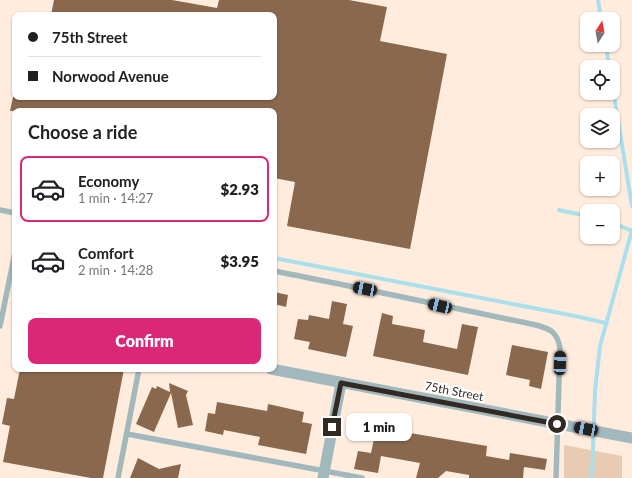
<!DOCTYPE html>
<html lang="en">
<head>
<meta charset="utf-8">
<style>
  :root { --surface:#fff; --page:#f6f6f6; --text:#202124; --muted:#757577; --line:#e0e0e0; --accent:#db2777 }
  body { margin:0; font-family:Lato,sans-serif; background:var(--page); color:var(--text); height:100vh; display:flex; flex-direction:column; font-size:15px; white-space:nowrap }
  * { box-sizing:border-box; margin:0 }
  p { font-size:13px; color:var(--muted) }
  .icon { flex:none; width:22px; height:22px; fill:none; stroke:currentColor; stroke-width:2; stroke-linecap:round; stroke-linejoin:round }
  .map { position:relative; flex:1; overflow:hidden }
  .drawer { position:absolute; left:12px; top:108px; width:265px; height:264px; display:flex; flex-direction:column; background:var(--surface); border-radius:8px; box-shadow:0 1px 3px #0004 }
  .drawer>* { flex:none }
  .guide { position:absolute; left:12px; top:12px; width:265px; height:88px; border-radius:8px; box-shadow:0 1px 3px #0004; display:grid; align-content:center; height:88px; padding:0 16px; background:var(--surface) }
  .needle { width:26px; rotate:11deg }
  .controls { position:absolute; left:580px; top:12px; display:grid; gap:8px }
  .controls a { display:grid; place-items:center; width:40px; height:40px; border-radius:8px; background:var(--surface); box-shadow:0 1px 3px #0004; font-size:20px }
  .end { position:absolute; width:18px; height:18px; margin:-9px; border:5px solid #322923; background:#fff; box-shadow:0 0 0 2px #fff }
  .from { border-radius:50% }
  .bubble { position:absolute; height:28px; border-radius:8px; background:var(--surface); box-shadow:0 1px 3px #0004; font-size:13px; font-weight:800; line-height:28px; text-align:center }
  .car { position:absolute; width:12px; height:24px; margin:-12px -6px; border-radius:5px; box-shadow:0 0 3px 1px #0007; background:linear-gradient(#222 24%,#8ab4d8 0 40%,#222 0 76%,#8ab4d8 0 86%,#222 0) }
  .guide b { display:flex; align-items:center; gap:14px; height:38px; font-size:15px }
  .guide b+b { border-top:1px solid var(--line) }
  .guide i { width:10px; height:10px; background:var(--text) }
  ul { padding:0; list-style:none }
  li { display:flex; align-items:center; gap:12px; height:66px; margin:0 8px 6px; padding:0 8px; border:2px solid transparent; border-radius:8px }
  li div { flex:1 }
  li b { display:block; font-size:15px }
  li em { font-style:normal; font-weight:800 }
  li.on { border-color:var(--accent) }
  li>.icon { width:36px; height:36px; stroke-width:1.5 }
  h2 { padding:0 16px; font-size:18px; line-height:48px }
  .cta { display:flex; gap:8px; margin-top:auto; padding:8px 16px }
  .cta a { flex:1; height:46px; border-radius:8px; background:var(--accent); color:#fff; font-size:16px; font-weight:800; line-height:46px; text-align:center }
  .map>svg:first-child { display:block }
</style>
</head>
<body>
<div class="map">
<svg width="632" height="478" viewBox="0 0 632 478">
  <rect width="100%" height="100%" fill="#ffecdd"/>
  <polygon fill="#e9cab3" points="564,445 622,456 622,478 564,478"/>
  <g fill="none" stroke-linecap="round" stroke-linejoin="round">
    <g stroke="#aadfec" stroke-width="4">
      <polyline points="598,0 601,19"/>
      <polyline points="606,45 609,67"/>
      <polyline points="613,90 632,206"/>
      <polyline points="559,210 587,216"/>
      <polyline points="613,223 632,231"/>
      <polyline points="274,258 575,316 606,323"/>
      <polyline points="592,478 595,391 600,346 632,230"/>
    </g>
  </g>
  <g fill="#89684e">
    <polygon points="54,0 172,0 217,8 219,0 349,0 387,7 380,41 447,54 410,249 287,226 295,182 274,178 274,111 10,111 13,97 274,97 274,15 51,15"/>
    <polygon points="274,292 288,295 286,307 274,304"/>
    <polygon points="332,301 347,304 343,324 353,326 346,357 308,349 310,342 294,339 298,319 308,320 309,315 329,319"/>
    <polygon points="382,313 393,316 392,324 425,330 423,342 457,349 462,324 478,327 468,375 373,356"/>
    <polygon points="512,345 548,352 541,389 529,386 530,380 506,375"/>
    <polygon points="20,369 124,369 103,478 91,478 3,462 10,426 2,424 7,398 14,399"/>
    <polygon points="169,383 188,391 186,395 193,425 178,428 171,393 154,432 136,424 152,387 156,389 157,386 170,392"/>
    <polygon points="217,402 267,411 268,404 304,412 302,422 312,424 306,454 258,445 260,437 224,430 223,435 205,431 208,413 215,414"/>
    <polygon points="386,421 405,425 404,432 487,446 486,456 509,460 510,453 547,459 545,470 524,467 523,478 469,478 469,475 446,471 438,478 416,478 420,463 381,456 378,473 354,469 358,451 371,453 375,434 383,435"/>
    <polygon points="138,458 159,469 181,464 178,478 130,478"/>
  </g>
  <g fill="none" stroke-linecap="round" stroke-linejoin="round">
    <g stroke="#a1b8bd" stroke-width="5.5">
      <polyline points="0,210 15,213"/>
      <path d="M 274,271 C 362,288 449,307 536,325 C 551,329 557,332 560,348 L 556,478"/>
      <polyline points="0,326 15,252"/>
      <polyline points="127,434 362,478"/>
      <polyline points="118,478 139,369"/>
    </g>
    <g stroke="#a1b8bd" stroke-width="11">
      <polyline points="271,369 632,438"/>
      <polyline points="323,478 341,383"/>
    </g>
  </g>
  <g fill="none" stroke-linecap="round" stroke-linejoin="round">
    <polyline stroke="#322923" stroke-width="5" points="332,427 341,383 557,424"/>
  </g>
  <g text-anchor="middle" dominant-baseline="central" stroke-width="4" stroke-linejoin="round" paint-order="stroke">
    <g font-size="12" fill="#322923" stroke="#fff">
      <text transform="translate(454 391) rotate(11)">75th Street</text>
    </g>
  </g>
</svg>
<div class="controls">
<a><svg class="needle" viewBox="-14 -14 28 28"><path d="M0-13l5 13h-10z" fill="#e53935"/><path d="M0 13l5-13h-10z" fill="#757577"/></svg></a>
<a><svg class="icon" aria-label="locate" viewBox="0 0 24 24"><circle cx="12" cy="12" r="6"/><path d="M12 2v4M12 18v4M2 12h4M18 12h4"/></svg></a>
<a><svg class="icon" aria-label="layers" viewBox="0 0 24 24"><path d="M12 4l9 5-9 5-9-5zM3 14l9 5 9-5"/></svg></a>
<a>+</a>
<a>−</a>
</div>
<i class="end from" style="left:557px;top:424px"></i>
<i class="end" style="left:332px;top:427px"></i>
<div class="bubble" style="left:346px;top:413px;width:66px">1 min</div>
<i class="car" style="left:365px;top:289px;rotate:281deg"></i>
<i class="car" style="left:440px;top:306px;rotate:283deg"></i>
<i class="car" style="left:560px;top:363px;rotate:2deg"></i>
<i class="car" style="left:586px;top:429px;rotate:281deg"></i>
<div class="guide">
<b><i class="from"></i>75th Street</b>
<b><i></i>Norwood Avenue</b>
</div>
<section class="drawer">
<h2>Choose a ride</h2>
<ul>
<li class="on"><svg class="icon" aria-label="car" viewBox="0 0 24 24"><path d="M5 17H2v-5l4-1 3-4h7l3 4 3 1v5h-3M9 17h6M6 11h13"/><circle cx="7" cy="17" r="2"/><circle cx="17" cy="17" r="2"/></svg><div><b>Economy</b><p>1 min · 14:27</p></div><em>$2.93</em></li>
<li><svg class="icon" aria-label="car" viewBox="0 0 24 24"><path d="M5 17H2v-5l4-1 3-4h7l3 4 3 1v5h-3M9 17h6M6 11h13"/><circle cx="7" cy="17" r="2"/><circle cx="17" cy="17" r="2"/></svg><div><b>Comfort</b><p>2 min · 14:28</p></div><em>$3.95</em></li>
</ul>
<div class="cta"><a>Confirm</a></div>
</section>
</div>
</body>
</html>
